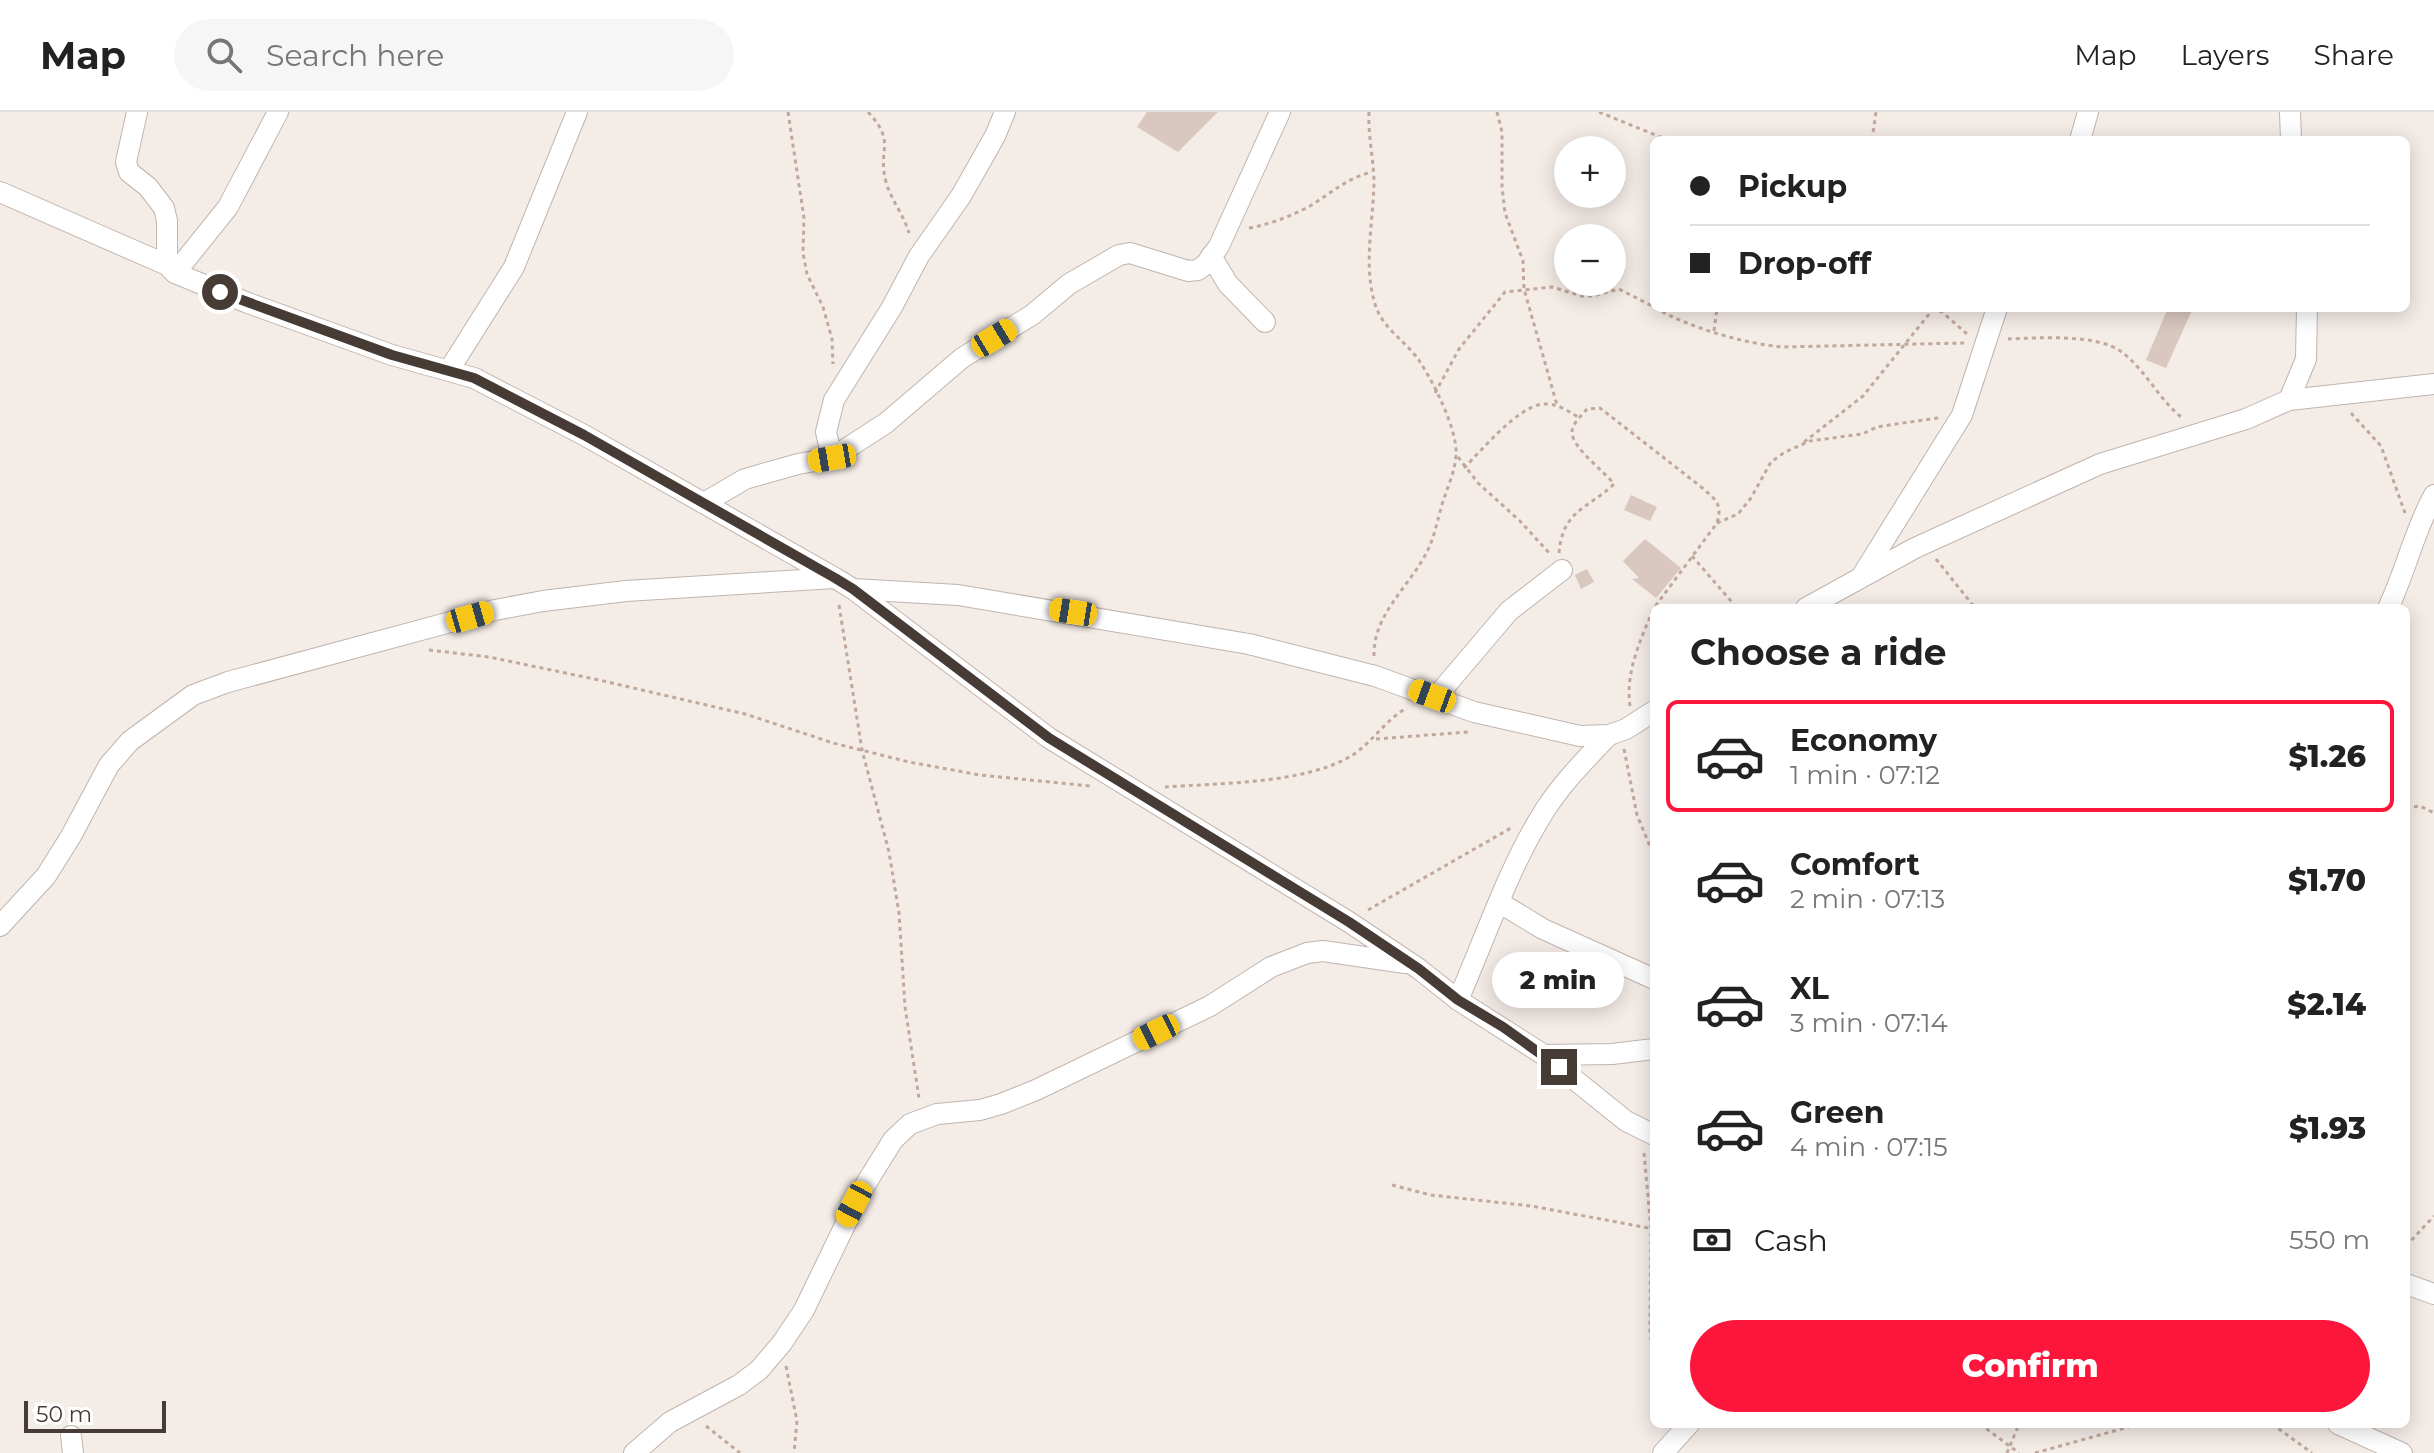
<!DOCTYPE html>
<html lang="en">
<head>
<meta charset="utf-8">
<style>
  :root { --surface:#fff; --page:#f6f6f6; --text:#222; --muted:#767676; --line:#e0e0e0; --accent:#fc163c }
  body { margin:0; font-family:Montserrat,sans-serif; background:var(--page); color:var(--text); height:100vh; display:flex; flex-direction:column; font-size:30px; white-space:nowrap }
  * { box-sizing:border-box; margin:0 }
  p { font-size:26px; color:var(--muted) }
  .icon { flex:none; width:44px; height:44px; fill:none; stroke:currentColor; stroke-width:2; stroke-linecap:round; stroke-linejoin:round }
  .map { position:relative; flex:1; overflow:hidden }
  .side { position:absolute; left:1650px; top:492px; width:760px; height:824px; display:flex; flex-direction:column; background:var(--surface); border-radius:12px; box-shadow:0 4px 20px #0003 }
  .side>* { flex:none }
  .banner { position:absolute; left:1650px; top:24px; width:760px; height:176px; border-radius:12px; box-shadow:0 4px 20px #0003; display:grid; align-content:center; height:176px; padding:0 40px; background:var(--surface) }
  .tools { position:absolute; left:1554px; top:24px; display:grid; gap:16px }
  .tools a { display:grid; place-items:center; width:72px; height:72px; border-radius:50%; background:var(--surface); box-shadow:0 4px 20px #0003; font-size:40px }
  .scale { position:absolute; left:24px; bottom:20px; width:142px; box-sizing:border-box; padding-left:8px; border:4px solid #473b36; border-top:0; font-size:22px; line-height:28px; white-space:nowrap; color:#473b36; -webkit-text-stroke:6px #fff; paint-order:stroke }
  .end { position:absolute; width:36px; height:36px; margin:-18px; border:10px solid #473b36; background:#fff; box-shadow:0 0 0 4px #fff }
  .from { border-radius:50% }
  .bubble { position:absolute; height:56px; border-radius:28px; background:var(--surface); box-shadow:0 4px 20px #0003; font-size:26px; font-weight:800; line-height:56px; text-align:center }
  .car { position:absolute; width:24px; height:48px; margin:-24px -12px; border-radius:10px; box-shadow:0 0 6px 2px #0007; background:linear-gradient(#f5c518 24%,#345 0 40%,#f5c518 0 76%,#345 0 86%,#f5c518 0) }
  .banner b { display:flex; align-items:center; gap:28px; height:76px; font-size:30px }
  .banner b+b { border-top:2px solid var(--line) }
  .banner i { width:20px; height:20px; background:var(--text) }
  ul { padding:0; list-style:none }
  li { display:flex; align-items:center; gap:24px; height:112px; margin:0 16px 12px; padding:0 24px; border:4px solid transparent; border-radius:12px }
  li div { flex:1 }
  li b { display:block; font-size:30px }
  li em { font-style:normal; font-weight:800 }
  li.active { border-color:var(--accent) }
  li>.icon { width:72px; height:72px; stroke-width:1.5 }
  h2 { padding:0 40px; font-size:36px; line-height:96px }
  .pay { display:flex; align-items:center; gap:20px; height:88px; padding:0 40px; font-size:30px }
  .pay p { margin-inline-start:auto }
  .cta { display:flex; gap:16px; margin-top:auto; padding:16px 40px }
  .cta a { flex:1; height:92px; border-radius:48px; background:var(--accent); color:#fff; font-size:32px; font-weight:800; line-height:92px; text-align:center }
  header { display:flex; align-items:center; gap:48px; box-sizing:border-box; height:112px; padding:0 40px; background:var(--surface); border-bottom:2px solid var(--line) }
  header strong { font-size:38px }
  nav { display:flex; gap:44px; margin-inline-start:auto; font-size:28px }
  .search { width:560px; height:72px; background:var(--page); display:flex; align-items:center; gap:20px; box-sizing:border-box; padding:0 28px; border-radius:44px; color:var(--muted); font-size:30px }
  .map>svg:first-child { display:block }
</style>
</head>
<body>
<header>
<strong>Map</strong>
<div class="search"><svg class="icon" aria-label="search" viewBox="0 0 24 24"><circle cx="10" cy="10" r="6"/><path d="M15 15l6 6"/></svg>Search here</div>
<nav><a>Map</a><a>Layers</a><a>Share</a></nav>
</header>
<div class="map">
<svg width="2434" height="1341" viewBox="0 0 2434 1341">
  <rect width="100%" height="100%" fill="#f4ece7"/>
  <g fill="#d9c7c0">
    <polygon points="1147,0 1218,0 1178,40 1137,15"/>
    <polygon points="2168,196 2193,196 2166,256 2146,248"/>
    <polygon points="1631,383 1657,395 1650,409 1624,398"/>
    <polygon points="1645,427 1681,456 1656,486 1632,467 1639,466 1623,449"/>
    <polygon points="1587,457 1594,470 1581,477 1575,463"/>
  </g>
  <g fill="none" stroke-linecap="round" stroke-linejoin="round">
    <defs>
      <g id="minor">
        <polyline points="137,0 126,50 129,60 148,75 164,96 167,109 167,153"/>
        <polyline points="2290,0 2291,28"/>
        <polyline points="2080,28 2088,0"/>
        <polyline points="0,80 167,153 175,161 248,191 392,243 474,266 584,323 835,466 853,477 1049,626 1349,810 1419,857 1458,888 1544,943 1626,1009 1654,1023"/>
        <polyline points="1211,144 1228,172 1265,210"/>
        <polyline points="175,161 228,95 278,0"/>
        <polyline points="449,258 514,155 577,0"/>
        <polyline points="2289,288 2306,247 2307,196"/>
        <polyline points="832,346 826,320 834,288 892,195 919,144 961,84 995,24 1005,0"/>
        <polyline points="704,391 745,367 798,352 832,346 886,311 962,246 1032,203 1069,172 1119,143 1130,141 1188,159 1198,158 1206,152 1219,134 1280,0"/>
        <polyline points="1863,462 1962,303 1997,196"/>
        <polyline points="853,477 958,483 1249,532 1375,564 1474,600 1580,624 1609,623 1626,617 1654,599"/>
        <polyline points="1806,496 1915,436 2100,352 2246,307 2289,288 2434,272"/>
        <path d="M 2388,496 C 2406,459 2414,419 2434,383"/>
        <polyline points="1436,585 1509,499 1562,458"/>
        <polyline points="1500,791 1543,817 1654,867"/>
        <polyline points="0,814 46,764 71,724 109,653 130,629 193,583 228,570 495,498 543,489 626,479 834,466"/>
        <path d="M 1458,888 C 1485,827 1509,754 1545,698 C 1563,670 1586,647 1609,623"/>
        <polyline points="1544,943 1612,942 1654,937"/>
        <polyline points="2406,1172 2434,1182"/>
        <polyline points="2338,1312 2402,1341"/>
        <polyline points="71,1324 73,1341"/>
        <polyline points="634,1341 670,1310 739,1273 759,1258 782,1231 804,1198 862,1078 893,1028 910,1012 937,1002 980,998 1001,992 1036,978 1210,894 1271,855 1307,841 1323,839 1405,851"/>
        <polyline points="1663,1341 1689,1312"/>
      </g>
    </defs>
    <use href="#minor" stroke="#c2b4ad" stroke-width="22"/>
    <g stroke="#c1a89b" stroke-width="3" stroke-dasharray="4 4" stroke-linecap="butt">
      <polyline points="788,0 804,106 803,141 807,162 823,195 832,227 833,252"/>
      <path d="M 868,0 C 897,31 877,36 886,70 C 891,88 904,103 909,121"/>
      <path d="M 1369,0 C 1368,23 1373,44 1374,67 C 1374,108 1362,154 1376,195 C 1384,217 1405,229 1418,247 C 1432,267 1458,318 1456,343 C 1455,361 1446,378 1441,396 C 1436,414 1433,431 1423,447 C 1405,478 1373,505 1374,544"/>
      <polyline points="1497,0 1502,20 1502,75 1505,101 1523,149 1524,177 1557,293"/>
      <polyline points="1599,0 1668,28"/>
      <polyline points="1872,28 1876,0"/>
      <path d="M 1249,116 C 1271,112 1291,104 1310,94 C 1333,80 1345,67 1372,60"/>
      <path d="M 1655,196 C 1691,216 1742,231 1782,235 L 1964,231"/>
      <polyline points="1932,196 1942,200 1967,222"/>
      <polyline points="1714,219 1717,196"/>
      <path d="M 2008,227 C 2039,226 2098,221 2123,241 C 2146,259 2159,287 2181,305"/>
      <polyline points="1435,281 1459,237 1505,180 1552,175 1582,184 1593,184 1619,177 1654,195"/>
      <polyline points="2351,301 2381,334 2405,401"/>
      <polyline points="1804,330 1863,284 1934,196"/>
      <polyline points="1458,345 1478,371 1520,409 1551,443"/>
      <path d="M 1464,356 C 1482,338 1519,293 1544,292 C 1558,291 1569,300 1580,306"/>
      <polyline points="1717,411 1738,402 1751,386 1771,350 1785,340 1810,329 1862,322 1877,315 1896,312 1938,306"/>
      <path d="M 1559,441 C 1563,397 1588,397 1614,372 C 1604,359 1572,336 1572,320 C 1572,312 1582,303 1587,297 L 1600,296 L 1700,374 C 1715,387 1723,391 1717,411 L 1654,496"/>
      <polyline points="1692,444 1737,496"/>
      <polyline points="1936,447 1975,496"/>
      <polyline points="839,493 862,638 889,740 899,801 905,895 919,986"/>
      <polyline points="429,538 489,545 599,568 745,602 833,631 909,650 980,663 1090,674"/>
      <path d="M 1630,594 C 1625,560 1641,527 1653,498"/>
      <polyline points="1376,627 1468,620"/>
      <polyline points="1624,637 1637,703 1654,744"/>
      <path d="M 1165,675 C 1220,671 1304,672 1351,644 C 1372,631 1386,607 1407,596"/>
      <polyline points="2406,696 2420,694 2434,701"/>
      <polyline points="1368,798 1511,716"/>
      <polyline points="1644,1041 1651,1117 1650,1217 1654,1259"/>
      <polyline points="1392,1073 1431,1083 1531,1094 1654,1117"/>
      <polyline points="2406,1134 2434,1104"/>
      <polyline points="786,1254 797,1309 794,1341"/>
      <polyline points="1980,1312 2019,1341"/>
      <polyline points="2272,1312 2312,1341"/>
      <polyline points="706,1314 740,1341"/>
      <polyline points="2007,1341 2019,1312"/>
      <polyline points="2035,1341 2139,1312"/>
    </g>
    <use href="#minor" stroke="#fff" stroke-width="20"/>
  </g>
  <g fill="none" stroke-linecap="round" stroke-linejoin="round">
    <polyline stroke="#473b36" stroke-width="10" points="220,180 392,243 474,266 584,323 835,466 853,477 1049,626 1349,810 1419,857 1458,888 1503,915 1559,955"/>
  </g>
</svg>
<div class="tools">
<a>+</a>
<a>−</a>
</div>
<div class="scale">50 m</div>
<i class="end from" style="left:220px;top:180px"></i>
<i class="end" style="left:1559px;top:955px"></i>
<div class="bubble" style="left:1492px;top:840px;width:132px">2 min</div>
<i class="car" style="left:994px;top:226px;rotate:59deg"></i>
<i class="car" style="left:832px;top:346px;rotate:260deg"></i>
<i class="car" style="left:1073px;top:500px;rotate:279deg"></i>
<i class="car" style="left:470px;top:505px;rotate:74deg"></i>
<i class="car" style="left:1432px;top:584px;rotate:290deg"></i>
<i class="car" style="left:1156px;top:920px;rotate:244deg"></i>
<i class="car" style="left:854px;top:1092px;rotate:208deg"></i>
<div class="banner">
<b><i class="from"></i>Pickup</b>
<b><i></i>Drop-off</b>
</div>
<section class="side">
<h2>Choose a ride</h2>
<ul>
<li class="active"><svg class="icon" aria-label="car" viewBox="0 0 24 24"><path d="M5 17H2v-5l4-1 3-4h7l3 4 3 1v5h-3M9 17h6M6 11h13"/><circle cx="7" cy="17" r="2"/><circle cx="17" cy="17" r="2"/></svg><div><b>Economy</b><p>1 min · 07:12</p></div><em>$1.26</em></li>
<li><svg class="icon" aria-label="car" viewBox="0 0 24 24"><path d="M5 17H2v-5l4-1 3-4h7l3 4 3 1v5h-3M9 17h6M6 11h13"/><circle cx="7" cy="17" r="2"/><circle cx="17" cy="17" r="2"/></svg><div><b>Comfort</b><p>2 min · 07:13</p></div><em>$1.70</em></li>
<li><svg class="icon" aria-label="car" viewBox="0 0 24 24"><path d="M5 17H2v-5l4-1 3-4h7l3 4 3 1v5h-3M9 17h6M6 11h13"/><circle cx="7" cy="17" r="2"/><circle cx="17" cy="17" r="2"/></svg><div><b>XL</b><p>3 min · 07:14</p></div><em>$2.14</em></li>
<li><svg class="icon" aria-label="car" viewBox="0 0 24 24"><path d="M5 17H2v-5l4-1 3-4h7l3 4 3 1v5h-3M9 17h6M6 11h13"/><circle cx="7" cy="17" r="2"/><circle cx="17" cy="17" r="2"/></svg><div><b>Green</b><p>4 min · 07:15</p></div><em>$1.93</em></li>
</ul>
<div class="pay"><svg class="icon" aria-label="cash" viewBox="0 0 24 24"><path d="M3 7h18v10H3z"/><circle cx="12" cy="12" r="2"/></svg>Cash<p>550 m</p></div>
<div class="cta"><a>Confirm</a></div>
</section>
</div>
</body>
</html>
